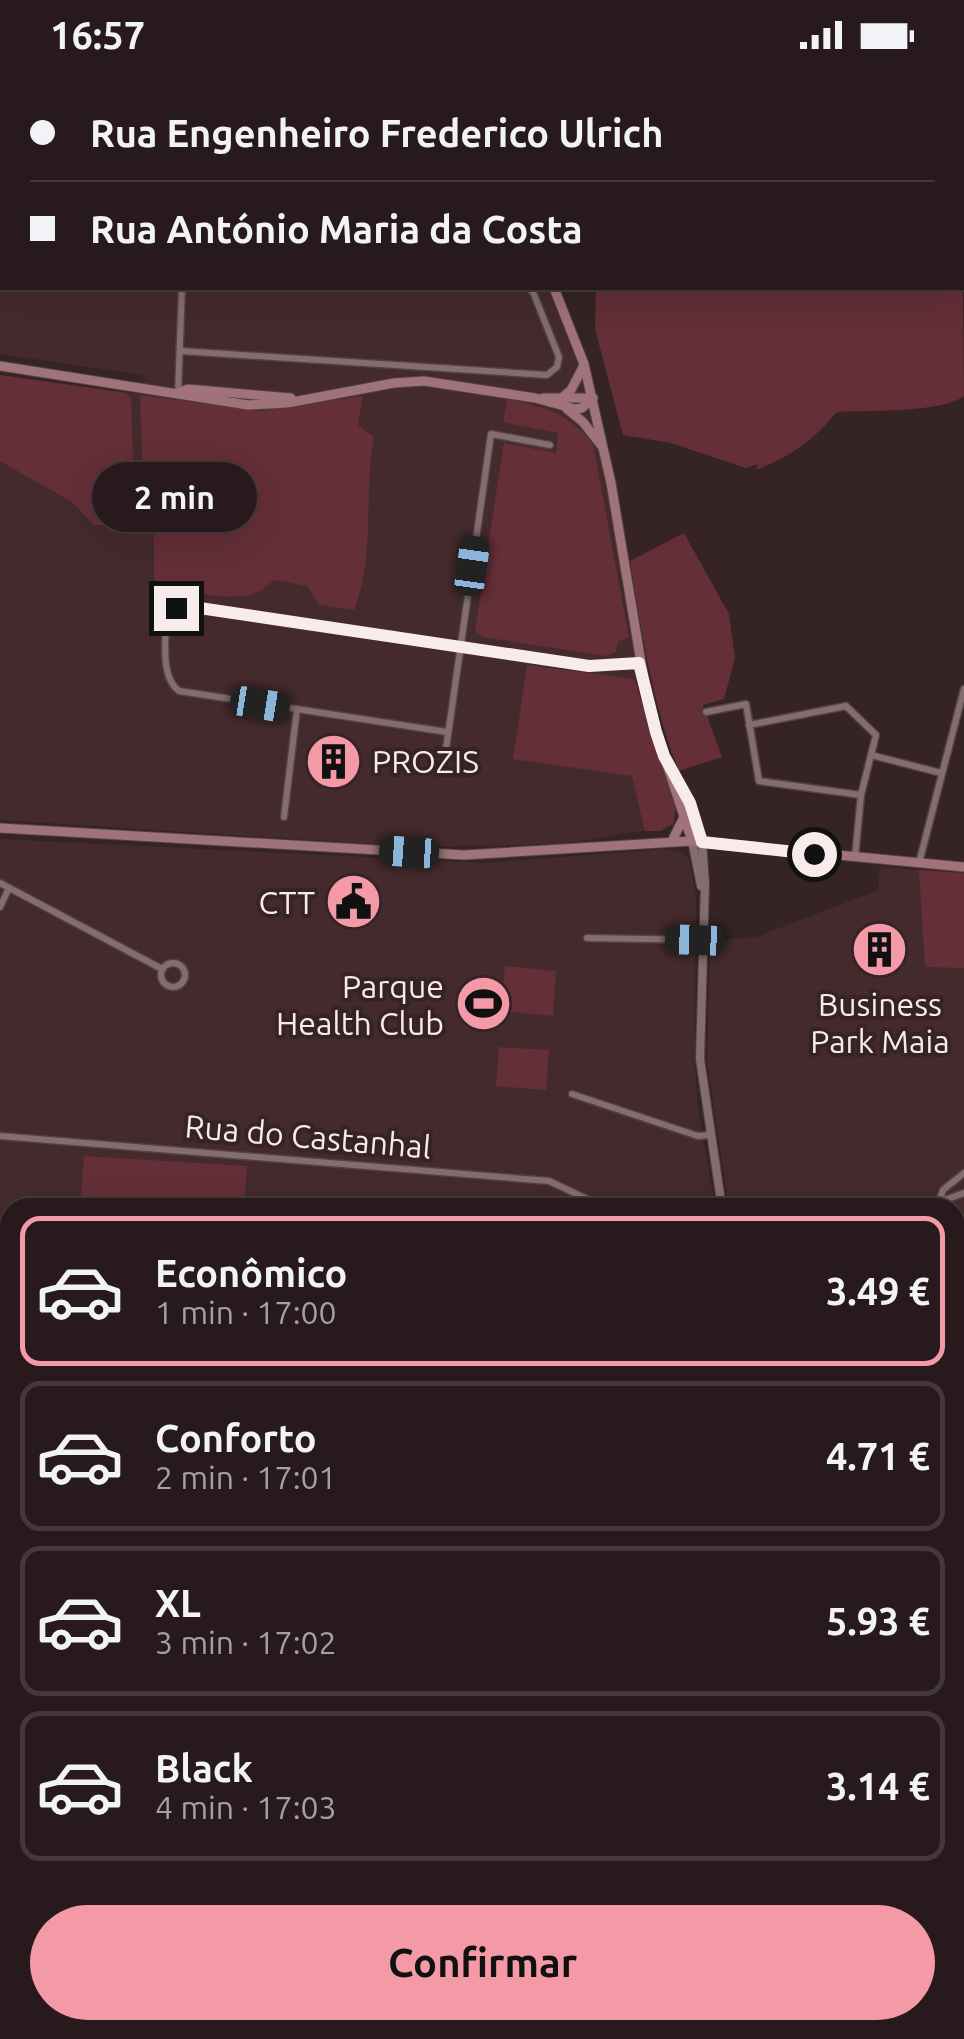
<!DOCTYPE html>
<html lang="pt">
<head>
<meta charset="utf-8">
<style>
  :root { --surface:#281a1c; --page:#302325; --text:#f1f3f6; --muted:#a5a1a3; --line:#44383b; --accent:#f49aa6 }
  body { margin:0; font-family:Ubuntu,sans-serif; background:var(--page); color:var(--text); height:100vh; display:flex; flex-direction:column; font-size:38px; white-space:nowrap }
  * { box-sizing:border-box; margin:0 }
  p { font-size:32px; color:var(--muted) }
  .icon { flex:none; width:55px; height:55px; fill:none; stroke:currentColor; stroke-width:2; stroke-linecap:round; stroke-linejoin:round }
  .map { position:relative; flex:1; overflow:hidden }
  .sheet { position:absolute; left:0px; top:1128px; width:965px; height:842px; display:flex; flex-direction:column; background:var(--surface); border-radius:30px 30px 0 0; box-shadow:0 10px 40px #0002,0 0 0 2px var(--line) }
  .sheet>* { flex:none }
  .hud { position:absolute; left:0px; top:0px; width:965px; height:220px; box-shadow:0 10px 40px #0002,0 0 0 2px var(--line); display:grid; align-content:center; height:220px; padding:0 30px; background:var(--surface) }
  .end { position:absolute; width:45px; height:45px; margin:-22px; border:12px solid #f8ebec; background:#111; box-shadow:0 0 0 5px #111 }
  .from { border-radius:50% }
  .bubble { position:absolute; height:70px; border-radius:35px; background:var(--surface); box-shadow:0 10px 40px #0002,0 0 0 2px var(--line); font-size:32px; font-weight:700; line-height:70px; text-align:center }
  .car { position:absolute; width:30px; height:60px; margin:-30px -15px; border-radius:12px; box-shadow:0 0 8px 2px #0007; background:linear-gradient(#222 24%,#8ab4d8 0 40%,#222 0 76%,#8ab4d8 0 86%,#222 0) }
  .hud b { display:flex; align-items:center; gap:35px; height:95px; font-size:38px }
  .hud b+b { border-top:2px solid var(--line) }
  .hud i { width:25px; height:25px; background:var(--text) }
  ul { padding:18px 0 0; list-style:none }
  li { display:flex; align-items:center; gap:30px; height:150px; margin:0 20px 15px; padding:0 10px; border:5px solid var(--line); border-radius:20px }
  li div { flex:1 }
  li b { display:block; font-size:38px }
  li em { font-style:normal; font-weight:700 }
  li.current { border-color:var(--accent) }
  li>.icon { width:90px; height:90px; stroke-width:1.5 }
  .primary-button { display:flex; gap:20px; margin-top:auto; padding:20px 30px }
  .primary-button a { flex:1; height:115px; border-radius:60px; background:var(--accent); color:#111; font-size:40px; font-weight:700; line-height:115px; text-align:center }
  .status { display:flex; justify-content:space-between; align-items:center; height:70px; padding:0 50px; background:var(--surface); direction:ltr }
  .status svg { height:28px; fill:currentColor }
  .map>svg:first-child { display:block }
</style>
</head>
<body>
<div class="status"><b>16:57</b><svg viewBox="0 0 49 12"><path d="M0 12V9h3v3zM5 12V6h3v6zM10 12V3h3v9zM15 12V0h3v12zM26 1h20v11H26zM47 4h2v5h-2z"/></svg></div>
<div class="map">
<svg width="964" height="1969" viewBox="0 0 964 1969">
  <rect width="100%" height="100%" fill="#352325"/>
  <g fill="#442a2d">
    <polygon points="0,0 410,0 2,2 2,218 555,218 581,281 630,491 662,691 676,755 561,774 422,777 0,750 0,305 148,325 142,305 0,284"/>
    <polygon points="0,769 483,793 665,779 680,782 689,789 696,825 695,995 698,1038 715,1137 612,1137 581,1123 603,1137 10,1138 10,1419 0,1415"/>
    <polygon points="880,797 964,803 964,1386 955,1385 955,1138 729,1137 707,993 710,871 756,867 878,820"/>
  </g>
  <g fill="#642f37">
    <path d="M 963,205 L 964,326 C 942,343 868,340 837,342 C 811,372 793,385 756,400 L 758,394 L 746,398 L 671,373 L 623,365 L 595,259 L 596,218 L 962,218 Z"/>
    <polygon points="0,305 127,323 131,330 135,439 118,455 94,455 72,432 0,391"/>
    <path d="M 140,325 L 260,341 L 363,326 L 358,355 L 374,367 C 363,423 376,486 354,540 L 319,535 L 307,516 L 274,510 C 268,515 261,522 253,524 C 224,532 181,521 154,509 L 154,457 L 144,446 Z"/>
    <path d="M 507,329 C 544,336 570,344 593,374 L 629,567 L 618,572 L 616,582 L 605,586 L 483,567 L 475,561 L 504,373 L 556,383 L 558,363 L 503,352 Z"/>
    <path d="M 684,463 L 729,544 L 735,588 L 724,629 L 703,635 L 722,687 L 679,701 C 652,634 642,562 630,491 Z"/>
    <polygon points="527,595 634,609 676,740 673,753 661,761 645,761 632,706 513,689"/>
    <polygon points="919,800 964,803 964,898 925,897"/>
    <polygon points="505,896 556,901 553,946 501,941"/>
    <polygon points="499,977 549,980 546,1020 496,1016"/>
    <polygon points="84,1086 247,1096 244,1137 80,1137"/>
    <polygon points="0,1203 10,1205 10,1357 0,1354"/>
  </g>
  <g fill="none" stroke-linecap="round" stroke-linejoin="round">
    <g stroke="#6b464e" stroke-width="2.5">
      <polyline points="432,2 436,0"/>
      <polyline points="0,159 2,159"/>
      <polyline points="0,196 2,193"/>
    </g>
    <defs>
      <g id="minor">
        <polyline points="181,281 547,305 557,297 559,287 533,222 528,218"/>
        <polyline points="178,323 182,218"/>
        <polyline points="706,642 746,634 759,711 861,725"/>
        <polyline points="749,655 846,636 876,665 861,725 855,787"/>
        <path d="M 447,662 L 179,621 C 160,607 166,570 166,548 L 171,540 L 185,536 L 589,596 L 639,593"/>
        <polyline points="871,685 941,703"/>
        <polyline points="445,686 491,364 550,375"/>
        <polyline points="284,747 297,639"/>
        <polyline points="919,793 964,619"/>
        <polyline points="0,813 162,899"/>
        <polyline points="0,837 9,818"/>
        <polyline points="587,868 703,870"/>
        <circle cx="173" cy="905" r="12"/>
        <polyline points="572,1024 698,1066 710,1065"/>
        <polyline points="0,1066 549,1111 606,1138"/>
        <polyline points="964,1103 943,1120 939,1132 964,1123"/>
        <polyline points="955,1374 964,1375"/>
        <polyline points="0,1695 10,1689"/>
        <polyline points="138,1960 158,1969"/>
        <polyline points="156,1960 176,1969"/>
        <polyline points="589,1966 595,1960"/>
        <polyline points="242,1969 242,1960"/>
      </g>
      <g id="tertiary">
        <polyline points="674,2 675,0"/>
        <polyline points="692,771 701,816"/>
        <polyline points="702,771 705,814 700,989 722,1138"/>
        <polyline points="0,1631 10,1642"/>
        <polyline points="225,1960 226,1969"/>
        <polyline points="738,1960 741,1969"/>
      </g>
      <g id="secondary">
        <polyline points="478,0 479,2"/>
        <polyline points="554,218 584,294 611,413 649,640 692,771"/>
        <polyline points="0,296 248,335 287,333 394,313 424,311 535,328 575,339 582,338 593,328"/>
        <polyline points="178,323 188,319 291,328"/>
        <polyline points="563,327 571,320 583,297"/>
        <polyline points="543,328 593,328"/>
        <polyline points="567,339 583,352 601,375"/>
        <polyline points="670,696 690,733 702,771"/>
        <polyline points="0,758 464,785 692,771 964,797"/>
        <polyline points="672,771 684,747"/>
      </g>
    </defs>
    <use href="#minor" stroke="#514243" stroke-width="9"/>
    <use href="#tertiary" stroke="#514243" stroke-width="10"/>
    <use href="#secondary" stroke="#514243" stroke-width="11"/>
    <use href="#minor" stroke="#846d70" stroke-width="6"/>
    <use href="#tertiary" stroke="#846d70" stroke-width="8"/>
    <use href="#secondary" stroke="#9f7379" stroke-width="9"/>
  </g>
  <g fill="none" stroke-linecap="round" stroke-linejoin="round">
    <polyline stroke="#f8ebec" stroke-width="12" points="176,538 186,536 589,596 639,593 656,662 664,686 690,733 702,772 814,784"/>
  </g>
  <defs>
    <symbol id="building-disc" viewBox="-11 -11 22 22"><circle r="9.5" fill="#f49aa6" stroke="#352325"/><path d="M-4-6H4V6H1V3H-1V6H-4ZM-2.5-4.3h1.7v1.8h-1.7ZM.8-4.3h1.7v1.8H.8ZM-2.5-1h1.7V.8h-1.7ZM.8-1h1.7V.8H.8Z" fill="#111"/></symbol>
    <symbol id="civic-disc" viewBox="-11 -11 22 22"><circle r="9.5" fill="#f49aa6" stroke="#352325"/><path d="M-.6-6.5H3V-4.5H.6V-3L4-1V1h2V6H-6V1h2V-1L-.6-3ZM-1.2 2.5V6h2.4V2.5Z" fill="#111"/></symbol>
    <symbol id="stadium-disc" viewBox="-11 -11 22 22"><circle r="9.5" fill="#f49aa6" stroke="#352325"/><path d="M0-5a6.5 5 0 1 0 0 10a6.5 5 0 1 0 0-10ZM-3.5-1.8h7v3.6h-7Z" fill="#111"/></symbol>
  </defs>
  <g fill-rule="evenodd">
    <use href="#building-disc" x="302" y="660" width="63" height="63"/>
    <use href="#civic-disc" x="322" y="800" width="63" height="63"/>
    <use href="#building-disc" x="848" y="848" width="63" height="63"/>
    <use href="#stadium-disc" x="452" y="902" width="63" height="63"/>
  </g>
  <g text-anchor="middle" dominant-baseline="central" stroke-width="8" stroke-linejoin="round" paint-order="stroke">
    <g font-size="32" fill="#f8ebec" stroke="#352325" text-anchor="end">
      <text x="372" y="691" text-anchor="start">PROZIS</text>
      <text x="315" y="832">CTT</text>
      <text x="444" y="916">Parque<tspan x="444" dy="37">Health Club</tspan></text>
      <text x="880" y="934" text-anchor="middle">Business<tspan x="880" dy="37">Park Maia</tspan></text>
    </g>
    <g font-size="32" fill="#f8ebec" stroke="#352325">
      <text transform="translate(308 1066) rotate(5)">Rua do Castanhal</text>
    </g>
  </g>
</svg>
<i class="end from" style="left:814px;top:784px"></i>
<i class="end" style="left:176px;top:538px"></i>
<div class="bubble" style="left:92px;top:392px;width:165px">2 min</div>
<i class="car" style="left:472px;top:496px;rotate:8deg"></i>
<i class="car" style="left:260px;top:634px;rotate:99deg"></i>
<i class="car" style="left:409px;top:782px;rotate:274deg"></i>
<i class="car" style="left:695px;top:870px;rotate:272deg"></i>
<div class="hud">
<b><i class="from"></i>Rua Engenheiro Frederico Ulrich</b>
<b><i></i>Rua António Maria da Costa</b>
</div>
<section class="sheet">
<ul>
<li class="current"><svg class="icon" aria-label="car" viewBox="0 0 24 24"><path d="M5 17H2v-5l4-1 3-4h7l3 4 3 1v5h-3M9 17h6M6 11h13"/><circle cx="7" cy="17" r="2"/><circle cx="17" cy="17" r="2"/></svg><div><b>Econômico</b><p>1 min · 17:00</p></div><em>3.49 €</em></li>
<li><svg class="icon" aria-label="car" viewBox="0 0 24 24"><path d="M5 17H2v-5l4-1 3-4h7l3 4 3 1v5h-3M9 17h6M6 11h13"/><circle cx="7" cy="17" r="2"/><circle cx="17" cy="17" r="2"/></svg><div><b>Conforto</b><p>2 min · 17:01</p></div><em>4.71 €</em></li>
<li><svg class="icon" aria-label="car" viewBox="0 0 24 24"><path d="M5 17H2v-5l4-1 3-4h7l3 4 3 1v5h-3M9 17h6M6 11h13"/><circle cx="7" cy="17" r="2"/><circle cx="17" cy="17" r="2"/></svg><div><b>XL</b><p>3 min · 17:02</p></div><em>5.93 €</em></li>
<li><svg class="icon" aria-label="car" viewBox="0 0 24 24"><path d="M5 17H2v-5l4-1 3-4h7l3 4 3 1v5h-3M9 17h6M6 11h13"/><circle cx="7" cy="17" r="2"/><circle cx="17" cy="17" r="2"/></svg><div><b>Black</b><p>4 min · 17:03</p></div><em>3.14 €</em></li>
</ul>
<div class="primary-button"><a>Confirmar</a></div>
</section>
</div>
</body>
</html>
